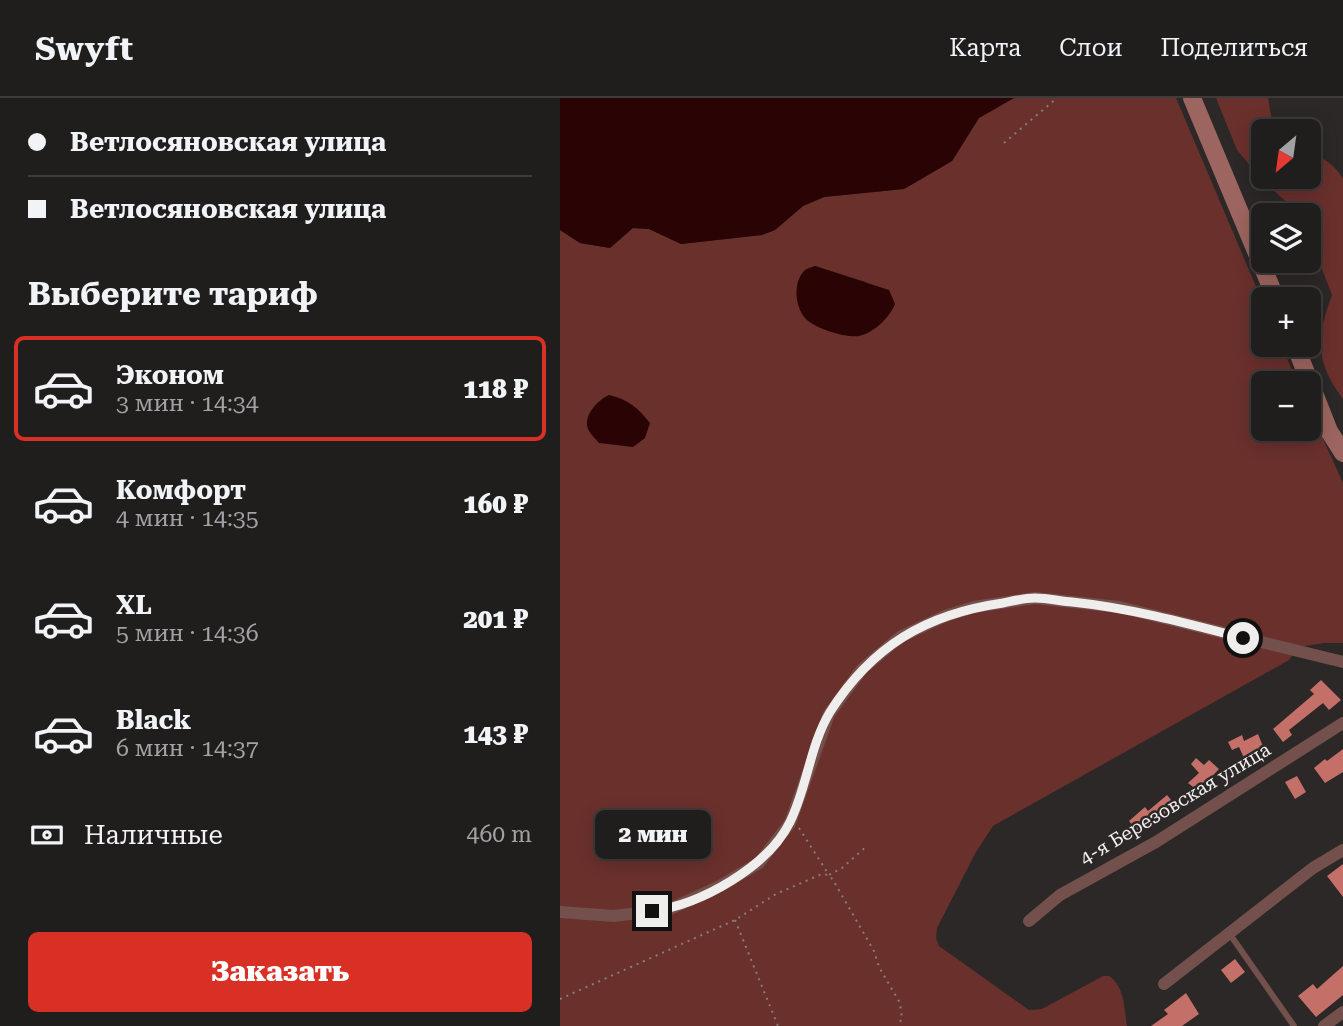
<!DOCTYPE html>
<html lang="ru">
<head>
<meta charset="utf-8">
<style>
  :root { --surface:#201e1d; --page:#2d2b2a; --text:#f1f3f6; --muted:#a2a2a4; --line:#3d3c3b; --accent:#d93025 }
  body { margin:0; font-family:"Roboto Serif",serif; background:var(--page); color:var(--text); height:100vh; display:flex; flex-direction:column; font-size:26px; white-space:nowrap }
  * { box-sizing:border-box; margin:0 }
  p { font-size:23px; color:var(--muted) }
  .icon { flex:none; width:38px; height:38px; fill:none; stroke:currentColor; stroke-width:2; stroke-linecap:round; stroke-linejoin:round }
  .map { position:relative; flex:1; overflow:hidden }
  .side { display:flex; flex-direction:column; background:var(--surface); width:560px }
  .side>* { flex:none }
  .hud { display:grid; align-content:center; height:154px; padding:0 28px; background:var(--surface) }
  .needle { width:46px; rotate:209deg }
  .buttons { position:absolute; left:691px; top:21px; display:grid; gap:14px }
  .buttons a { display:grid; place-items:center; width:70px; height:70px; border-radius:10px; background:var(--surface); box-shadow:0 4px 18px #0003,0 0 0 2px var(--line); font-size:35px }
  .end { position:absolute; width:32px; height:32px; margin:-16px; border:9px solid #f0eded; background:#111; box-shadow:0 0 0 4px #111 }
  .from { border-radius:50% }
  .bubble { position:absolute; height:49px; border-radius:10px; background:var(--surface); box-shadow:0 4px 18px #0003,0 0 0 2px var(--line); font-size:23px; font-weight:800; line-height:49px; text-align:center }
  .hud b { display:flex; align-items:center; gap:24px; height:66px; font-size:26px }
  .hud b+b { border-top:2px solid var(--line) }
  .hud i { width:18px; height:18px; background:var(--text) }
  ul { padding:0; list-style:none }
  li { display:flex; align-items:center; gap:21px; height:105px; margin:0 14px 10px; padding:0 14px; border:4px solid transparent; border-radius:10px }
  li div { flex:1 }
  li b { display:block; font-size:26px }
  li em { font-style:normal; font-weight:800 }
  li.on { border-color:var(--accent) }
  li>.icon { width:63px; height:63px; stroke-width:1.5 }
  h2 { padding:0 28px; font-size:32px; line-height:84px }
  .pay { display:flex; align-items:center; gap:18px; height:77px; padding:0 28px; font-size:26px }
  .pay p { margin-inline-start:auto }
  .action { display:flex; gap:14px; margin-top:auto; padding:14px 28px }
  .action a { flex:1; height:80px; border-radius:10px; background:var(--accent); color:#fff; font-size:28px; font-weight:800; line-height:80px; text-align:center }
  header { display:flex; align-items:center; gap:42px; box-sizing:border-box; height:98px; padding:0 35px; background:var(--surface); border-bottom:2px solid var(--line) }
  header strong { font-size:33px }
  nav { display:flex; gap:38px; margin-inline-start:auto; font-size:24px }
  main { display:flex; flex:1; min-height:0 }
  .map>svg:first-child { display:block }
</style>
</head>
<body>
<header>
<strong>Swyft</strong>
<nav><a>Карта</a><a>Слои</a><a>Поделиться</a></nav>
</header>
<main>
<section class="side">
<div class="hud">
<b><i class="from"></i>Ветлосяновская улица</b>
<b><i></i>Ветлосяновская улица</b>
</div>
<h2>Выберите тариф</h2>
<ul>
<li class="on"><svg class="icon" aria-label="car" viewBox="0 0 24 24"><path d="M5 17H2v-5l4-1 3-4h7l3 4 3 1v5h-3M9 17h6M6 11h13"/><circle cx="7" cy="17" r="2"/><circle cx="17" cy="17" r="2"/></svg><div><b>Эконом</b><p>3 мин · 14:34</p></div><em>118 ₽</em></li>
<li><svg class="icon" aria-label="car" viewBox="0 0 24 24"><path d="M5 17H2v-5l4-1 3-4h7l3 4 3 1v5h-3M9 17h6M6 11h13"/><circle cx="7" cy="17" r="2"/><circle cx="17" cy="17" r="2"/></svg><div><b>Комфорт</b><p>4 мин · 14:35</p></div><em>160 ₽</em></li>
<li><svg class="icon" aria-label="car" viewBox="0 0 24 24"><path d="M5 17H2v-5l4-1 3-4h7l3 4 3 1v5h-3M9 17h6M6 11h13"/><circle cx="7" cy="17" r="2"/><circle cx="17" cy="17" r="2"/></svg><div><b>XL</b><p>5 мин · 14:36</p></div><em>201 ₽</em></li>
<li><svg class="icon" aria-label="car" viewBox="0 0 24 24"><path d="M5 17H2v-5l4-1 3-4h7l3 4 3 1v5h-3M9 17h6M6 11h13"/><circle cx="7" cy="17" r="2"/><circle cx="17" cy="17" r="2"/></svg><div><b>Black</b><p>6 мин · 14:37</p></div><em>143 ₽</em></li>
</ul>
<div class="pay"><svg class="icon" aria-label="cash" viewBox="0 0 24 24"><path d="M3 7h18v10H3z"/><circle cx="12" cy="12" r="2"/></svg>Наличные<p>460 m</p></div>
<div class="action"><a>Заказать</a></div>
</section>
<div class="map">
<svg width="783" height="928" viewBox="0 0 783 928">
  <rect width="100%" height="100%" fill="#2b2827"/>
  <g fill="#6a302c" fill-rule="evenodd">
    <path d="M 454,0 L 616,0 L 703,205 L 704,247 L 721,247 L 738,285 L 704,285 L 704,331 L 749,331 L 749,310 L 783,385 L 783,545 L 764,545 L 738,549 L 729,562 L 433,728 L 416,754 L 377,830 L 376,840 L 379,848 L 469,912 L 482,911 L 543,878 L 549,878 C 565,889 564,910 567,928 L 0,928 L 0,132 L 20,145 L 50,150 L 72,130 L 89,131 L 121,146 L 202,137 L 215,132 L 243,108 L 264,99 L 344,91 L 363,80 L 392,63 L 419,20 ZM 255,168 L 306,184 L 237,201 C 237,185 240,175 255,168 Z"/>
    <path d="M 656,0 L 708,0 L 714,33 L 704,33 L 704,79 L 749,79 L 749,56 C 764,59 776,68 783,81 L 783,301 C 755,264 756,239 772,197 L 749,137 L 749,117 L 741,117 L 703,83 L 677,52 Z"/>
  </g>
  <g fill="#2a0404">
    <polygon points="0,0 454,0 419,20 392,63 363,80 344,91 264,99 243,108 215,132 202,137 121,146 89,131 73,130 50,150 20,145 0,132"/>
    <path d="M 255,168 L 329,192 L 335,206 C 330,219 314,235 299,238 C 286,240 257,231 247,222 C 235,211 232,184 245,172 C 248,170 252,169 255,168 Z"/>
    <path d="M 49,297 C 68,301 78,310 90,325 L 85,340 L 73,349 L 39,345 C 36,341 30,336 28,331 C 23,317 38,302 49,297 Z"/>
  </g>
  <g fill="#c46f68">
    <polygon points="761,582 781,602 769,612 763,605 729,632 732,637 723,644 713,631 754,596 750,592"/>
    <polygon points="698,636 704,651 684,660 679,649 672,652 668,644 682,637 684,643"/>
    <polygon points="783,651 783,674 765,685 754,670 765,661 767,663"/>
    <polygon points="636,660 644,667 649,662 659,671 638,693 628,685 639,675 631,666"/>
    <polygon points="737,678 746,694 735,701 725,684"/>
    <polygon points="607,697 616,708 606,718 602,714 579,735 569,723 585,709 588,713"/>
    <polygon points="783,766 783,799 767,778"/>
    <polygon points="675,861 685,874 671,885 661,872"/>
    <polygon points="783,868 783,897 756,919 738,898 753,886 757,891"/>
    <polygon points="626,895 639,916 622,928 591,928 608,916 604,912"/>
  </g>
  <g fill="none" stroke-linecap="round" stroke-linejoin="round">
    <g stroke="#827f7f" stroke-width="2" stroke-dasharray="2 5" stroke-linecap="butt">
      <polyline points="444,45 497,0"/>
      <polyline points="239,730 269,777 282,770 307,748"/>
      <polyline points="175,822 218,928"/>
      <polyline points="0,901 175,822 216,796 262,776 269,777 273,782 314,853 319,869 340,905 342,920 338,928"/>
    </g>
    <polyline stroke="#74504c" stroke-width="6" points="669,835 734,928"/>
    <g stroke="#74504c" stroke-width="12">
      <polyline points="0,814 54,818 110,811 160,788 199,765 230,725 269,616 302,571 340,539 385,518 414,509 475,500 559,509 783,564"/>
      <polyline points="469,823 500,797 596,744 783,625"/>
      <polyline points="604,886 753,770 783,752"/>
      <polyline points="764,928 783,914"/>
    </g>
    <g stroke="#9d655f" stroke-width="18">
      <polyline points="632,0 716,201"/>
      <polyline points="735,247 769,333 783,355"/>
    </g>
  </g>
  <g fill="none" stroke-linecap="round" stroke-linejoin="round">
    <path stroke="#f0eded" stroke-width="9" d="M 92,813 C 140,807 208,769 230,724 C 247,690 250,647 270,614 C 312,548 366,516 443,505 C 453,503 464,500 475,500 C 487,500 500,503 512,504 C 570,510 626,525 683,540"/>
  </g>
  <g text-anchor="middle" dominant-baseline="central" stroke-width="5" stroke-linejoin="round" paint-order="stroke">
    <g font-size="19" fill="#f0eded" stroke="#2b2827">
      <text transform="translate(615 706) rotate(-31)">4-я Березовская улица</text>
    </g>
  </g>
</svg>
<div class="buttons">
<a><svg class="needle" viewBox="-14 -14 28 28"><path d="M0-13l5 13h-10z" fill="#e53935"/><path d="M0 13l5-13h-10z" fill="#a2a2a4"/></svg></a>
<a><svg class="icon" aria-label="layers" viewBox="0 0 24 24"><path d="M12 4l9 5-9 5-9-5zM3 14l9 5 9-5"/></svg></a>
<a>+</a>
<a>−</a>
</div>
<i class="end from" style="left:683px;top:540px"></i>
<i class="end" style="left:92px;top:813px"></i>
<div class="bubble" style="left:35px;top:712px;width:116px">2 мин</div>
</div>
</main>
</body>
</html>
